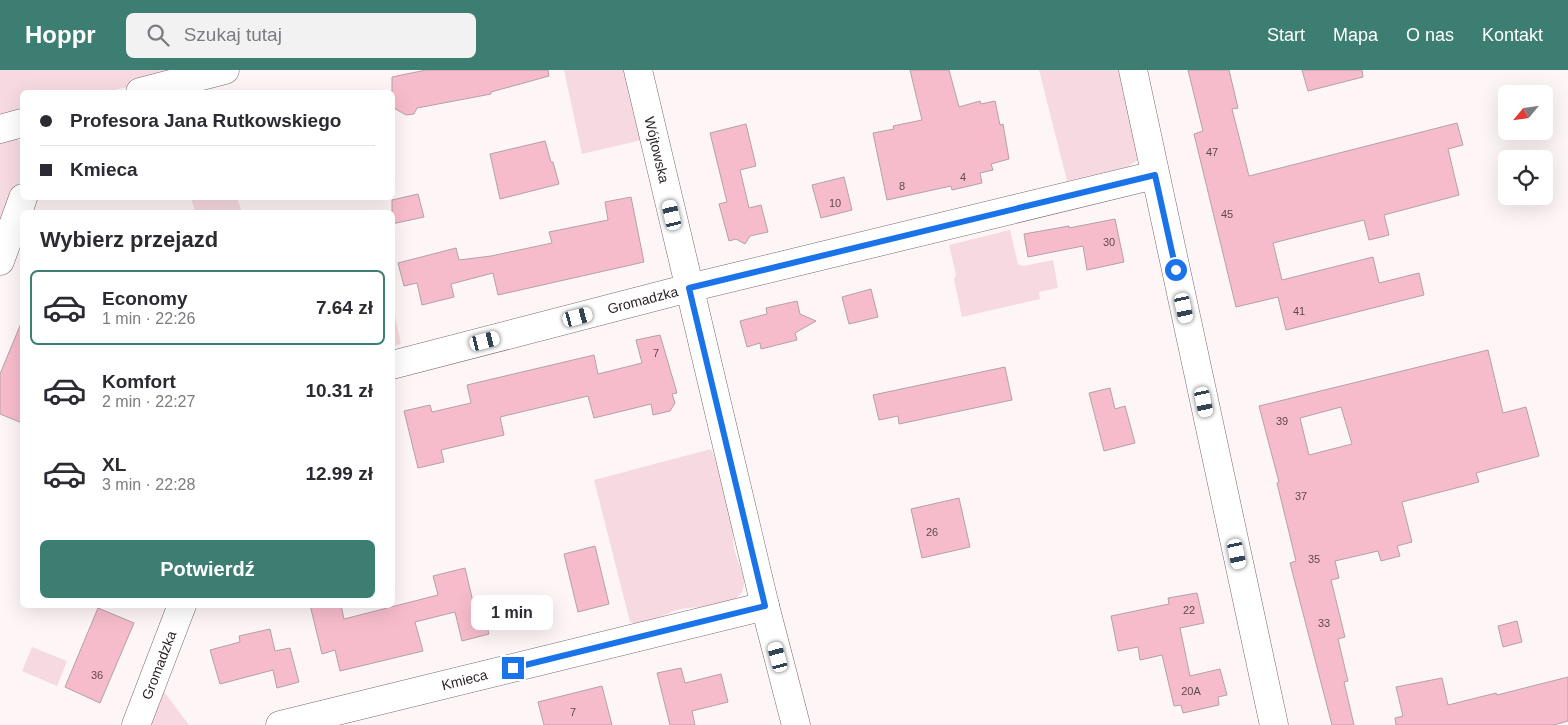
<!DOCTYPE html>
<html lang="pl">
<head>
<meta charset="utf-8">
<style>
  :root { --surface:#fff; --page:#f2f2f3; --text:#2b2b33; --muted:#7c7c81; --line:#e1e1e2; --accent:#3c7f72 }
  body { margin:0; font-family:Arial,sans-serif; background:var(--page); color:var(--text); height:100vh; display:flex; flex-direction:column; font-size:19px; white-space:nowrap }
  * { box-sizing:border-box; margin:0 }
  p { font-size:16px; color:var(--muted) }
  .icon { flex:none; width:28px; height:28px; fill:none; stroke:currentColor; stroke-width:2; stroke-linecap:round; stroke-linejoin:round }
  .map { position:relative; flex:1; overflow:hidden }
  .panel { position:absolute; left:20px; top:140px; width:375px; height:398px; display:flex; flex-direction:column; background:var(--surface); border-radius:8px; box-shadow:0 5px 20px #0002 }
  .panel>* { flex:none }
  .banner { position:absolute; left:20px; top:20px; width:375px; height:110px; border-radius:8px; box-shadow:0 5px 20px #0002; display:grid; align-content:center; height:110px; padding:0 20px; background:var(--surface) }
  .needle { width:32px; rotate:241deg }
  .tools { position:absolute; left:1498px; top:15px; display:grid; gap:10px }
  .tools a { display:grid; place-items:center; width:55px; height:55px; border-radius:8px; background:var(--surface); box-shadow:0 5px 20px #0002; font-size:25px }
  .end { position:absolute; width:22px; height:22px; margin:-11px; border:6px solid #1a73e8; background:#fff; box-shadow:0 0 0 2px #fff }
  .from { border-radius:50% }
  .bubble { position:absolute; height:35px; border-radius:8px; background:var(--surface); box-shadow:0 5px 20px #0002; font-size:16px; font-weight:700; line-height:35px; text-align:center }
  .car { position:absolute; width:15px; height:30px; margin:-15px -8px; border-radius:6px; box-shadow:0 0 4px 1px #0007; background:linear-gradient(#fff 24%,#345 0 40%,#fff 0 76%,#345 0 86%,#fff 0) }
  .banner b { display:flex; align-items:center; gap:18px; height:48px; font-size:19px }
  .banner b+b { border-top:1px solid var(--line) }
  .banner i { width:12px; height:12px; background:var(--text) }
  ul { padding:0; list-style:none }
  li { display:flex; align-items:center; gap:15px; height:75px; margin:0 10px 8px; padding:0 10px; border:2px solid transparent; border-radius:8px }
  li div { flex:1 }
  li b { display:block; font-size:19px }
  li em { font-style:normal; font-weight:700 }
  li.current { border-color:var(--accent) }
  li>.icon { width:45px; height:45px; stroke-width:1.5 }
  h2 { padding:0 20px; font-size:22px; line-height:60px }
  .cta { display:flex; gap:10px; margin-top:auto; padding:10px 20px }
  .cta a { flex:1; height:58px; border-radius:8px; background:var(--accent); color:#fff; font-size:20px; font-weight:700; line-height:58px; text-align:center }
  header { display:flex; align-items:center; gap:30px; box-sizing:border-box; height:70px; padding:0 25px; background:var(--accent); color:#fff }
  header strong { font-size:24px }
  nav { display:flex; gap:28px; margin-inline-start:auto; font-size:18px }
  .search { width:350px; height:45px; background:var(--page); display:flex; align-items:center; gap:12px; box-sizing:border-box; padding:0 18px; border-radius:8px; color:var(--muted); font-size:19px }
  .map>svg:first-child { display:block }
</style>
</head>
<body>
<header>
<strong>Hoppr</strong>
<div class="search"><svg class="icon" aria-label="search" viewBox="0 0 24 24"><circle cx="10" cy="10" r="6"/><path d="M15 15l6 6"/></svg>Szukaj tutaj</div>
<nav><a>Start</a><a>Mapa</a><a>O nas</a><a>Kontakt</a></nav>
</header>
<div class="map">
<svg width="1568" height="655" viewBox="0 0 1568 655">
  <rect width="100%" height="100%" fill="#fef5f7"/>
  <g fill="#f7dae1">
    <polygon points="0,0 192,0 108,22 22,22 22,45 0,51"/>
    <polygon points="564,0 627,0 642,70 582,84"/>
    <polygon points="1039,0 1122,0 1139,84 1138,90 1127,97 1067,111"/>
    <polygon points="16,67 22,74 22,107 0,168 0,69"/>
    <polygon points="191,128 237,128 242,142 195,142"/>
    <polygon points="1010,160 1018,194 1023,196 1053,190 1058,218 1039,222 1040,229 962,247 954,209 956,205 949,175"/>
    <polygon points="393,237 401,274 393,276 392,276"/>
    <path d="M 711,379 C 715,387 717,396 719,404 C 723,417 730,428 733,440 C 736,453 731,466 734,479 C 738,495 755,518 733,530 C 717,539 698,536 681,539 C 666,542 644,558 630,552 L 594,410 Z"/>
    <polygon points="32,577 67,591 57,616 22,601"/>
    <polygon points="161,618 189,655 142,655"/>
  </g>
  <g fill="#f7bccb" stroke="#b4a1a6" fill-rule="evenodd">
    <polygon points="426,0 548,0 549,6 491,22 491,24 417,38 414,44 406,45 392,37 392,7"/>
    <polygon points="910,0 949,0 959,37 980,31 981,34 995,31 1000,55 1003,54 1009,89 991,94 993,100 980,103 982,113 952,120 951,116 887,130 873,63 894,59 893,56 922,50"/>
    <polygon points="1188,0 1229,0 1238,38 1232,39 1249,106 1457,53 1463,75 1448,79 1459,125 1384,145 1389,165 1369,170 1364,150 1273,173 1282,210 1373,187 1379,213 1419,203 1424,225 1286,260 1278,227 1236,237 1194,64 1203,61"/>
    <polygon points="1302,0 1362,0 1363,7 1308,21"/>
    <polygon points="746,54 756,96 740,100 749,138 761,135 768,162 750,166 745,174 736,169 729,171 719,134 727,132 710,63"/>
    <polygon points="545,71 551,92 553,92 559,114 500,129 490,84"/>
    <polygon points="844,107 852,140 821,148 812,115"/>
    <polygon points="418,124 424,147 392,154 392,130"/>
    <polygon points="631,127 644,192 498,225 493,203 451,214 454,227 422,235 417,213 404,216 398,193 456,178 459,190 491,186 552,173 549,162 608,150 605,132"/>
    <polygon points="1115,149 1124,192 1087,200 1083,176 1028,187 1024,164 1069,156 1069,158"/>
    <polygon points="871,219 878,247 849,254 842,227"/>
    <polygon points="797,231 800,244 816,251 795,263 797,270 761,279 760,273 747,277 740,251 767,244 766,238"/>
    <polygon points="22,251 22,353 0,344 0,304"/>
    <polygon points="660,265 677,323 672,324 675,333 670,341 653,345 651,334 594,348 588,326 500,347 504,365 441,380 444,392 418,398 404,341 430,335 432,342 471,333 467,315 594,285 598,304 642,293 636,270"/>
    <path d="M 1488,280 L 1503,343 L 1526,337 L 1539,386 L 1476,403 L 1479,412 L 1402,432 L 1412,472 L 1397,476 L 1400,486 L 1381,491 L 1378,481 L 1335,491 L 1339,508 L 1331,510 L 1345,567 L 1338,569 L 1348,611 L 1344,612 L 1354,655 L 1332,655 L 1290,493 L 1296,491 L 1277,413 L 1279,412 L 1259,336 ZM 1341,337 L 1352,374 L 1309,385 L 1300,348 Z"/>
    <polygon points="1005,297 1012,330 899,354 898,346 879,350 873,325"/>
    <polygon points="1110,318 1115,339 1125,336 1135,373 1104,381 1089,323"/>
    <polygon points="959,428 970,477 922,488 911,439"/>
    <polygon points="595,476 609,534 578,542 564,484"/>
    <polygon points="465,498 474,536 481,534 489,564 462,571 455,542 415,552 423,581 340,601 335,580 322,584 310,535 341,535 344,549 438,525 433,506"/>
    <polygon points="1197,523 1204,553 1180,558 1190,606 1220,599 1227,625 1218,627 1219,635 1183,643 1181,635 1174,636 1162,585 1140,590 1138,577 1118,581 1111,546 1169,534 1168,528"/>
    <polygon points="98,538 134,553 100,633 65,617"/>
    <polygon points="1517,551 1522,572 1503,577 1498,556"/>
    <polygon points="270,559 275,581 290,578 299,612 277,618 273,600 220,614 210,580 240,572 239,566"/>
    <polygon points="681,598 685,613 721,604 728,632 692,641 695,655 670,655 657,603"/>
    <polygon points="1568,607 1568,651 1554,655 1396,655 1395,648 1403,646 1396,617 1442,608 1448,635 1496,623 1497,625"/>
    <polygon points="602,616 612,655 544,655 538,632"/>
  </g>
  <g fill="none" stroke-linecap="round" stroke-linejoin="round">
    <defs>
      <g id="minor">
        <path id="s1" d="M 638,0 L 765,536 L 796,655"/>
        <polyline points="1133,0 1274,655"/>
        <polyline points="140,22 225,0"/>
        <polyline points="0,59 22,53"/>
        <polyline points="0,191 23,128"/>
        <path id="s2" d="M 392,295 L 689,218 L 1155,105"/>
        <path id="s3" d="M 136,655 L 182,535"/>
        <path id="s4" d="M 280,655 L 765,536"/>
      </g>
    </defs>
    <use href="#minor" stroke="#7b696e" stroke-width="29"/>
    <use href="#minor" stroke="#fff" stroke-width="28"/>
  </g>
  <g fill="none" stroke-linecap="round" stroke-linejoin="round">
    <polyline stroke="#1a73e8" stroke-width="6" points="513,598 765,536 689,218 1155,105 1176,200"/>
  </g>
  <g text-anchor="middle" dominant-baseline="central" stroke-width="4.5" stroke-linejoin="round" paint-order="stroke">
    <g font-size="11" fill="#5f4a4f">
      <text x="1212" y="82">47</text>
      <text x="963" y="107">4</text>
      <text x="902" y="116">8</text>
      <text x="835" y="133">10</text>
      <text x="1227" y="144">45</text>
      <text x="1109" y="172">30</text>
      <text x="1299" y="241">41</text>
      <text x="656" y="283">7</text>
      <text x="1282" y="351">39</text>
      <text x="1301" y="426">37</text>
      <text x="932" y="462">26</text>
      <text x="1314" y="489">35</text>
      <text x="1189" y="540">22</text>
      <text x="1324" y="553">33</text>
      <text x="97" y="605">36</text>
      <text x="1191" y="621">20A</text>
      <text x="573" y="642">7</text>
    </g>
    <g font-size="14" fill="#2c2426" stroke="#fef5f7">
      <text stroke="none"><textPath href="#s1" startOffset="82">Wójtowska</textPath></text>
      <text stroke="none"><textPath href="#s2" startOffset="259">Gromadzka</textPath></text>
      <text stroke="none"><textPath href="#s3" startOffset="64">Gromadzka</textPath></text>
      <text stroke="none"><textPath href="#s4" startOffset="190">Kmieca</textPath></text>
    </g>
  </g>
</svg>
<div class="tools">
<a><svg class="needle" viewBox="-14 -14 28 28"><path d="M0-13l5 13h-10z" fill="#e53935"/><path d="M0 13l5-13h-10z" fill="#7c7c81"/></svg></a>
<a><svg class="icon" aria-label="locate" viewBox="0 0 24 24"><circle cx="12" cy="12" r="6"/><path d="M12 2v4M12 18v4M2 12h4M18 12h4"/></svg></a>
</div>
<i class="end from" style="left:1176px;top:200px"></i>
<i class="end" style="left:513px;top:598px"></i>
<div class="bubble" style="left:471px;top:525px;width:82px">1 min</div>
<i class="car" style="left:672px;top:145px;rotate:347deg"></i>
<i class="car" style="left:1184px;top:238px;rotate:168deg"></i>
<i class="car" style="left:578px;top:247px;rotate:75deg"></i>
<i class="car" style="left:485px;top:271px;rotate:76deg"></i>
<i class="car" style="left:1204px;top:332px;rotate:168deg"></i>
<i class="car" style="left:1237px;top:484px;rotate:168deg"></i>
<i class="car" style="left:778px;top:587px;rotate:345deg"></i>
<div class="banner">
<b><i class="from"></i>Profesora Jana Rutkowskiego</b>
<b><i></i>Kmieca</b>
</div>
<section class="panel">
<h2>Wybierz przejazd</h2>
<ul>
<li class="current"><svg class="icon" aria-label="car" viewBox="0 0 24 24"><path d="M5 17H2v-5l4-1 3-4h7l3 4 3 1v5h-3M9 17h6M6 11h13"/><circle cx="7" cy="17" r="2"/><circle cx="17" cy="17" r="2"/></svg><div><b>Economy</b><p>1 min · 22:26</p></div><em>7.64 zł</em></li>
<li><svg class="icon" aria-label="car" viewBox="0 0 24 24"><path d="M5 17H2v-5l4-1 3-4h7l3 4 3 1v5h-3M9 17h6M6 11h13"/><circle cx="7" cy="17" r="2"/><circle cx="17" cy="17" r="2"/></svg><div><b>Komfort</b><p>2 min · 22:27</p></div><em>10.31 zł</em></li>
<li><svg class="icon" aria-label="car" viewBox="0 0 24 24"><path d="M5 17H2v-5l4-1 3-4h7l3 4 3 1v5h-3M9 17h6M6 11h13"/><circle cx="7" cy="17" r="2"/><circle cx="17" cy="17" r="2"/></svg><div><b>XL</b><p>3 min · 22:28</p></div><em>12.99 zł</em></li>
</ul>
<div class="cta"><a>Potwierdź</a></div>
</section>
</div>
</body>
</html>
